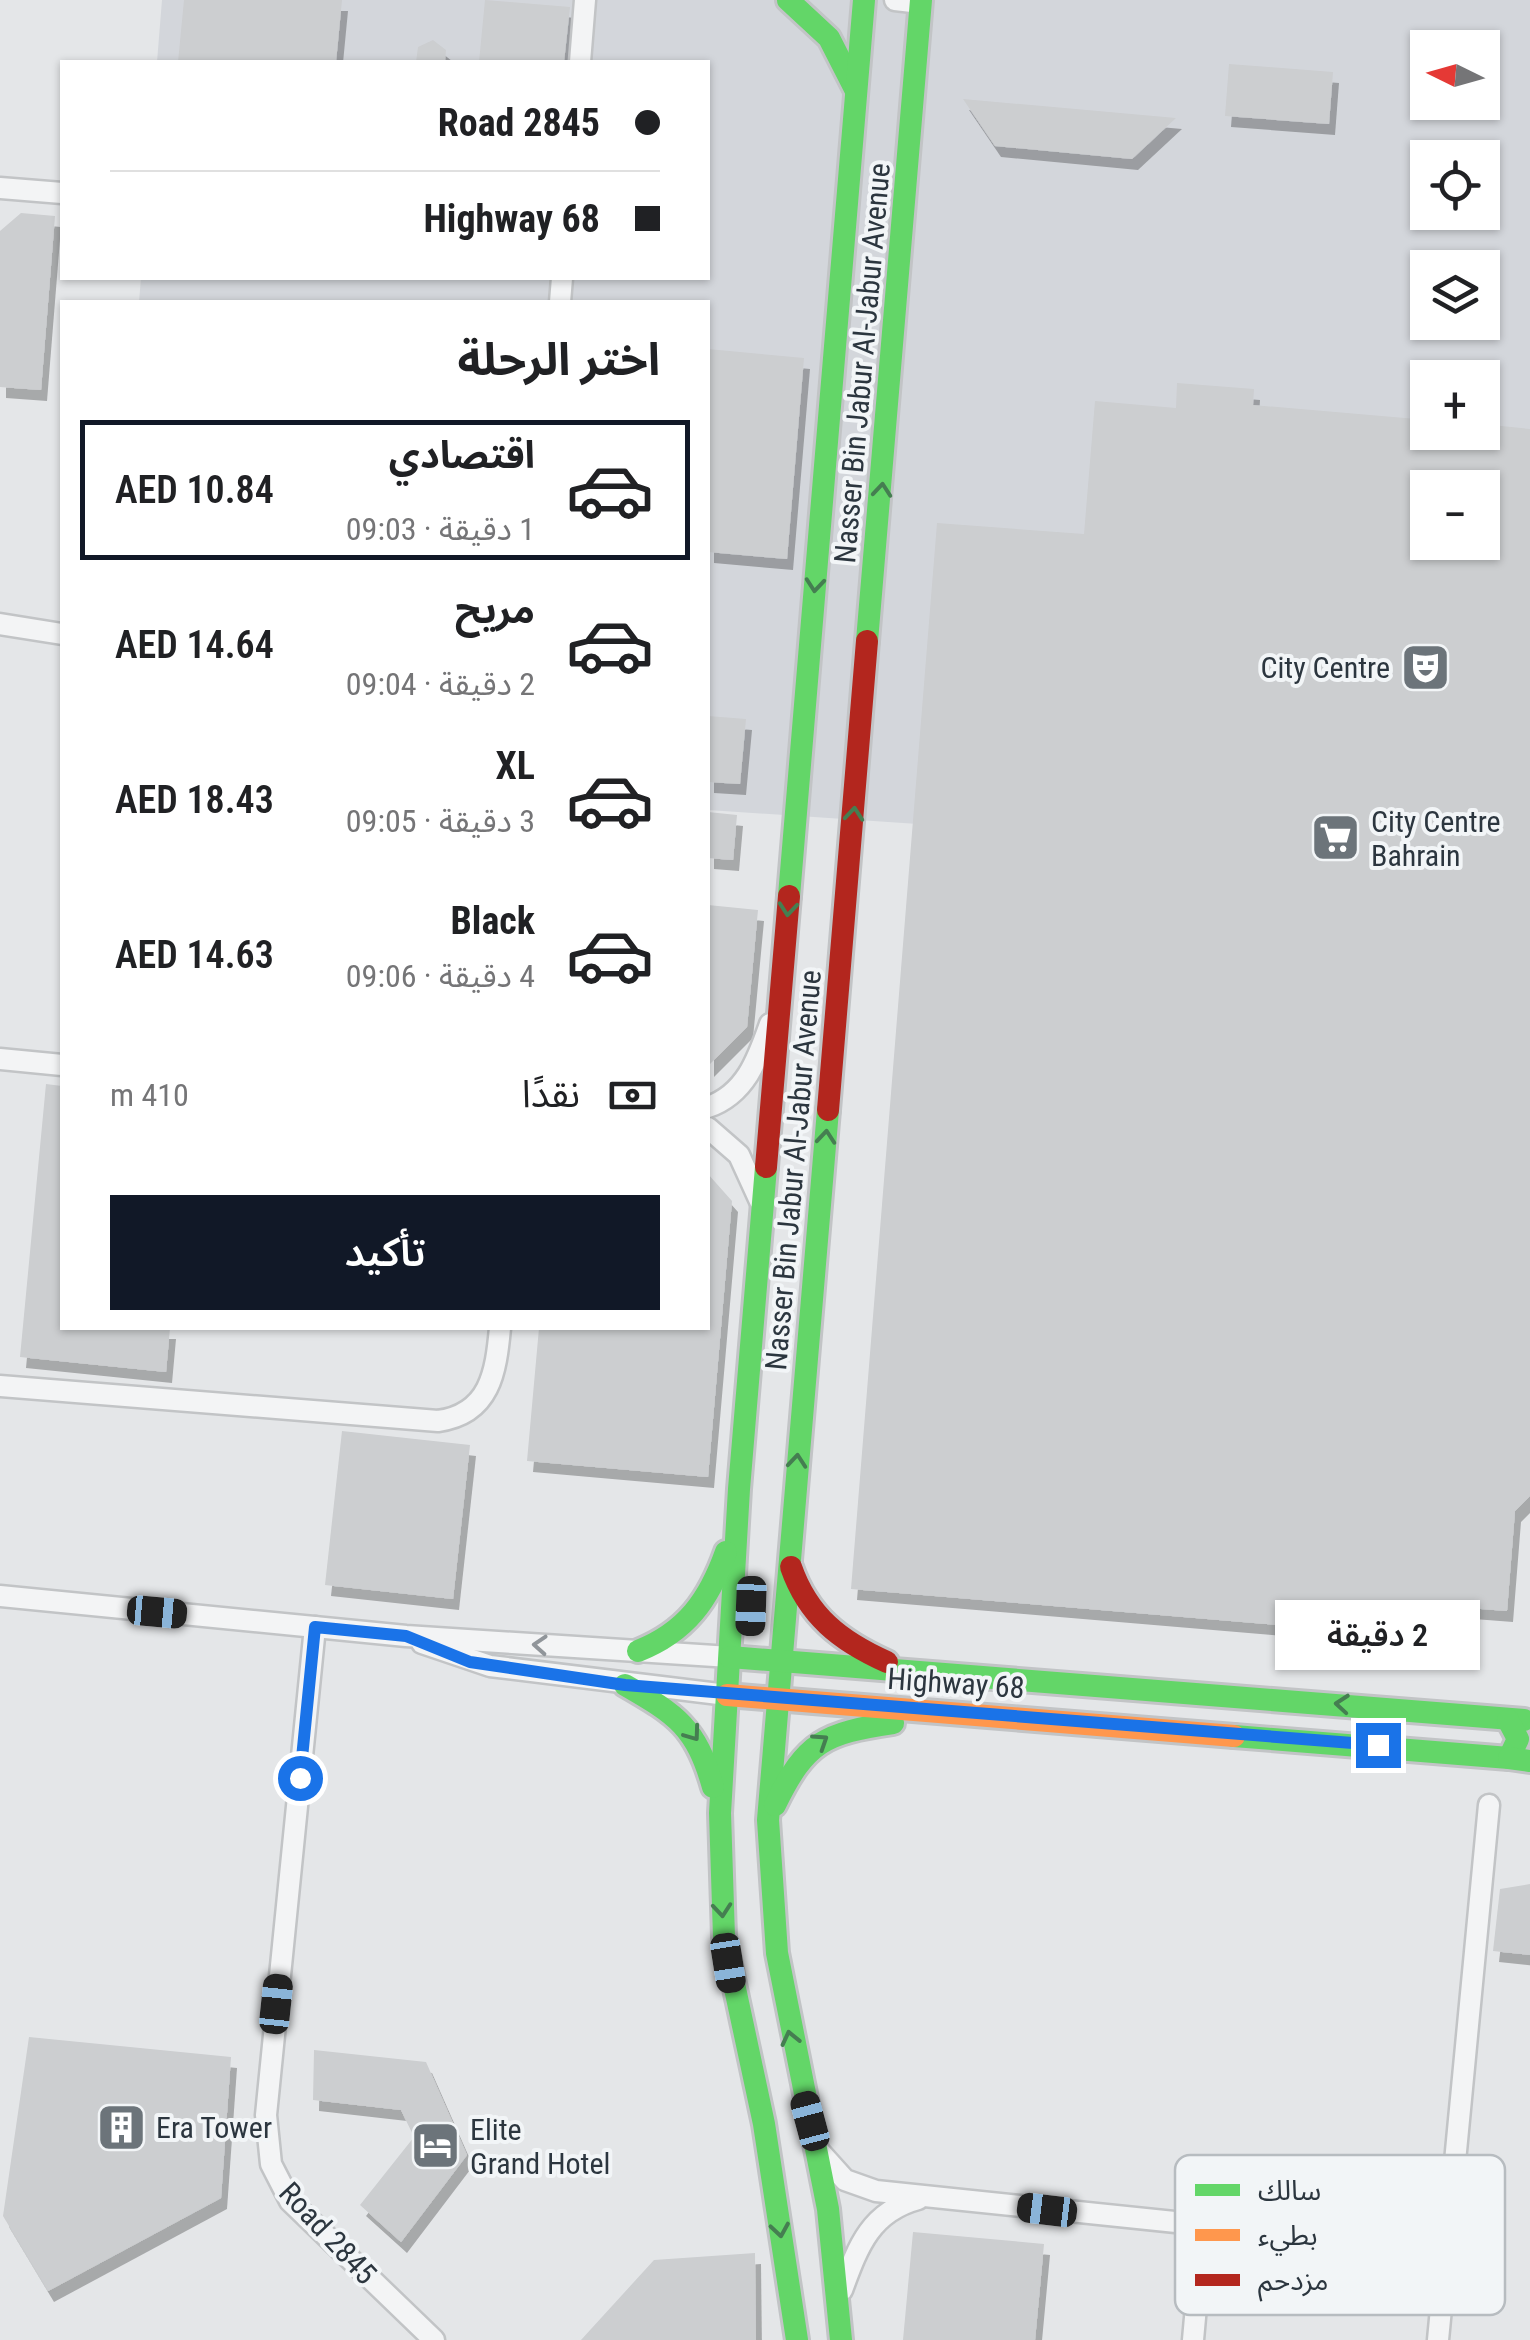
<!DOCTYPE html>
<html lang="ar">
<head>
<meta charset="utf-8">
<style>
  :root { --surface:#fff; --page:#f6f6f6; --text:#202124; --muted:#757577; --line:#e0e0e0; --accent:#111827 }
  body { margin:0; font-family:"Roboto Condensed","Noto Sans Arabic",sans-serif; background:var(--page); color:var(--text); direction:rtl; height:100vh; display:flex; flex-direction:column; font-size:38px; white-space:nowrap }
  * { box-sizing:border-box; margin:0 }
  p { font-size:32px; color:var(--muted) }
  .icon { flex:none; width:55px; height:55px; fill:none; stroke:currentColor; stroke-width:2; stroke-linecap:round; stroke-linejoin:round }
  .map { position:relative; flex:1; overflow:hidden; direction:ltr }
  .side { position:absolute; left:60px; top:300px; width:650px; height:1030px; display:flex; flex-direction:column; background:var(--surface); border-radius:0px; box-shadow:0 2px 8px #0004; direction:rtl }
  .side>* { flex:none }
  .top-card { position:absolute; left:60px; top:60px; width:650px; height:220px; border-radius:0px; box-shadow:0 2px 8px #0004; direction:rtl; display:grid; align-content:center; height:220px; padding:0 50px; background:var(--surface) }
  .needle { width:65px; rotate:275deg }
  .buttons { position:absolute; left:1410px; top:30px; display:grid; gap:20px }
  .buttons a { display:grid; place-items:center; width:90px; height:90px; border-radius:0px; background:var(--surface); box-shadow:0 2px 8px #0004; font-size:50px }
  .end { position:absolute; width:45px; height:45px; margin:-22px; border:12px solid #1a73e8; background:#fff; box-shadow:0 0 0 5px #fff }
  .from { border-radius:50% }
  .bubble { position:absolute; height:70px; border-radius:0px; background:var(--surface); box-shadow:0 2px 8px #0004; font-size:32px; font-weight:600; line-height:70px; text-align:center; direction:rtl }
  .car { position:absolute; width:30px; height:60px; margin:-30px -15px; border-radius:12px; box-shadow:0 0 8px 2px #0007; background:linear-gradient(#222 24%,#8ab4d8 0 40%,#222 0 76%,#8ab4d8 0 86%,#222 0) }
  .top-card b { display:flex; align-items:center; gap:35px; height:95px; font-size:38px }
  .top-card b+b { border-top:2px solid var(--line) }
  .top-card i { width:25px; height:25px; background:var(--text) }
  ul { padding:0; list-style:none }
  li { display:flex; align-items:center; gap:30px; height:140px; margin:0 20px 15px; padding:0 30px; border:5px solid transparent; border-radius:0px }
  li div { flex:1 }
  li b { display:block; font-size:38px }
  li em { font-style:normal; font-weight:600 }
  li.current { border-color:var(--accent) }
  li>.icon { width:90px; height:90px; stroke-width:1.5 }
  h2 { padding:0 50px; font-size:45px; line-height:120px }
  .pay { display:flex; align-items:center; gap:25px; height:110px; padding:0 50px; font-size:38px }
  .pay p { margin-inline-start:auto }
  .cta { display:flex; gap:20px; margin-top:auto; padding:20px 50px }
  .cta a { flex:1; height:115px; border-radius:0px; background:var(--accent); color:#fff; font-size:40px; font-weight:600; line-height:115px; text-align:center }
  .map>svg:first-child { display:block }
</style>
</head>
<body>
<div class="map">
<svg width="1530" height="2340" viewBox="0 0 1530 2340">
  <defs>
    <filter id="shadow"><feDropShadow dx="6" dy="11" stdDeviation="0" flood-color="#0004"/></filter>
  </defs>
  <rect width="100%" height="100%" fill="#e4e6e8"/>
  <path fill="#d3d6db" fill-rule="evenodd" d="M 162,0 L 1530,0 L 1530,865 L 708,810 L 708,302 L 139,302 L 141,278 L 708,278 L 708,62 L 157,62 ZM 1428,48 L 1482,48 L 1482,102 L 1428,102 ZM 1428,158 L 1482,158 L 1482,212 L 1428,212 ZM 1428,268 L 1482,268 L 1482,322 L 1428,322 ZM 1428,378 L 1482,378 L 1482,432 L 1428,432 ZM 1428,488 L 1482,488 L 1482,542 L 1428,542 Z"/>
  <g fill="#ccced0" fill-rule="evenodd" filter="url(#shadow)">
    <polygon points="184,0 342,0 336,62 178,62"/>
    <polygon points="485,0 570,7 564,62 479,62"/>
    <polygon points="433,40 446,50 445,62 416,62 418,47"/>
    <polygon points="1229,64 1333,72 1329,124 1225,116"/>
    <polygon points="963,99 1176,118 1132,159 995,146"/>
    <polygon points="21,213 55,216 41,390 0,387 0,231"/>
    <polygon points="708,349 804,358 787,559 708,552"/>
    <path d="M 1177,383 L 1254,389 L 1253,405 L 1428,420 L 1428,432 L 1482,432 L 1482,424 L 1530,429 L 1530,1496 L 1515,1511 L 1507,1611 L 1468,1608 L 1466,1641 L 851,1589 L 937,523 L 1084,534 L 1095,401 L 1176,408 ZM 1428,488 L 1482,488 L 1482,542 L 1428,542 Z"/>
    <polygon points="708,716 746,719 740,784 708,782"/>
    <polygon points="708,812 737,815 733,860 708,858"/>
    <polygon points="708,905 758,910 747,1027 708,1066"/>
    <polygon points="46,1084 62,1086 62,1328 170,1328 166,1372 20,1357"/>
    <polygon points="708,1174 732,1201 708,1477 527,1461 539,1328 708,1328"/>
    <polygon points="342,1431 470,1445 453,1599 325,1585"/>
    <polygon points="1530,1884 1530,1955 1493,1951 1500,1889"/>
    <polygon points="29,2037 231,2057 221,2198 48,2291 3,2216"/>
    <polygon points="314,2050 426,2062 467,2155 401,2242 360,2205 414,2137 401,2110 313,2100"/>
    <polygon points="913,2232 1044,2244 1035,2340 903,2340"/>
    <polygon points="755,2253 756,2340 581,2340 654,2260"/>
  </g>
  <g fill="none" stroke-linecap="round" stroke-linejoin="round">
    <defs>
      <g id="street">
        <polyline points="895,0 921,3"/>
        <polyline points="580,62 585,0"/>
        <polyline points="0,188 62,193"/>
        <polyline points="560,302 562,278"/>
        <polyline points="0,624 62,634"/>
        <polyline points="0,1059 62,1065"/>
        <path d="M 708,1107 C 746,1094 758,1058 770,1024"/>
        <polyline points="708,1128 739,1155 760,1201"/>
        <path d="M 0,1386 L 438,1421 C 490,1414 496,1372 500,1328"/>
        <polyline points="0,1596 406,1636 730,1657"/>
        <polyline points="315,1627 266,2115 271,2164 290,2201 434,2340"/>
        <polyline points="422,1643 490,1666 727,1695"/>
        <polyline points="818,2150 845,2180 876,2191 1445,2250"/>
        <path d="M 842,2290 C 858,2247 870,2212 918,2199"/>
        <polyline points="1193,2340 1203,2228"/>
        <polyline points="1438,2340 1489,1805"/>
      </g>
      <g id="fast">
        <polyline points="788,0 829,38 855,89"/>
        <polyline points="867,641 921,0"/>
        <polyline points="789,896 864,0"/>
        <polyline points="828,1110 768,1820 777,1953 828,2209 841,2340"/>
        <polyline points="766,1167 739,1489 720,1813 724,1937 764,2124 797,2340"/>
        <path d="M 638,1651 C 686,1632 709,1600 726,1552"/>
        <polyline points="730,1657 1524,1720"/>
        <path d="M 625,1685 C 677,1715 696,1727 713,1787"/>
        <polyline points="1234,1736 1509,1758 1518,1739 1508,1720"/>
        <polyline points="1509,1758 1530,1761"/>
        <path d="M 775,1805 C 806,1741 825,1733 893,1723"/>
      </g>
      <polyline id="slow" points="727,1695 1234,1736"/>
      <g id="jam">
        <polyline points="828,1110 867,641"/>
        <polyline points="766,1167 789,896"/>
        <path d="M 791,1567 C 808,1616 840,1641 887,1662"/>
      </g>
    </defs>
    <use href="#street" stroke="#c2c4c6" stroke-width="25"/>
    <use href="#fast" stroke="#c2c4c6" stroke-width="28"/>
    <use href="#slow" stroke="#c2c4c6" stroke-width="28"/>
    <use href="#jam" stroke="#c2c4c6" stroke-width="28"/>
    <use href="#street" stroke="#f3f4f5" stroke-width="20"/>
    <use href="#fast" stroke="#63d668" stroke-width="22"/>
    <use href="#slow" stroke="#ff974d" stroke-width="22"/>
    <use href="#jam" stroke="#b3261e" stroke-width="22"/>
  </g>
  <defs><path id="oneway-chevron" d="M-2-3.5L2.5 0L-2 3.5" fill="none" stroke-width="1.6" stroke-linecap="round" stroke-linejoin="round" transform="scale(2.5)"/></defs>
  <g stroke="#457e51">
    <use href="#oneway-chevron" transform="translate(882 490) rotate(-85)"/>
    <use href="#oneway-chevron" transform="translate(815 585) rotate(95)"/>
    <use href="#oneway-chevron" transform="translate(854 814) rotate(-85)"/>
    <use href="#oneway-chevron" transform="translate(788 909) rotate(95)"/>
    <use href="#oneway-chevron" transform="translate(826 1137) rotate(-85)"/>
    <use href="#oneway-chevron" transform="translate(797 1461) rotate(-85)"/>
    <use href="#oneway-chevron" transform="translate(1342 1704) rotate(-175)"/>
    <use href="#oneway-chevron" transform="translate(693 1734) rotate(54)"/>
    <use href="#oneway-chevron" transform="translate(821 1741) rotate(-33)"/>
    <use href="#oneway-chevron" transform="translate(722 1910) rotate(85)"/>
    <use href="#oneway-chevron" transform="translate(790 2038) rotate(-103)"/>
    <use href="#oneway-chevron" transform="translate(780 2230) rotate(81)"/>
  </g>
  <use stroke="#90959a" href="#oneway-chevron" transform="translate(540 1645) rotate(-176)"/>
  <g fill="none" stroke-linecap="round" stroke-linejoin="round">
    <polyline stroke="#1a73e8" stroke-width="12" points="300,1778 315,1627 406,1636 470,1662 625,1685 1378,1745"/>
  </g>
  <defs>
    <symbol id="theatre-square" viewBox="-11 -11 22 22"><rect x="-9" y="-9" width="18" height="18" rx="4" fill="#6c747a" stroke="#f2f5f7"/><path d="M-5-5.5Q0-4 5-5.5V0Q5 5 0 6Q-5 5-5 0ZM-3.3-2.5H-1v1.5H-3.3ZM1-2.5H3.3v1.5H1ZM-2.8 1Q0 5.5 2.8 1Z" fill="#fff"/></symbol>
    <symbol id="supermarket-square" viewBox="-11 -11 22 22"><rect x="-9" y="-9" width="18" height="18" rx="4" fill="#6c747a" stroke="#f2f5f7"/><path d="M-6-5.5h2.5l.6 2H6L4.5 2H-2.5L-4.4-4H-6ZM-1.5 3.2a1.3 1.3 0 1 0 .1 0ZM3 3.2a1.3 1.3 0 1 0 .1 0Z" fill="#fff"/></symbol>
    <symbol id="building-square" viewBox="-11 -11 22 22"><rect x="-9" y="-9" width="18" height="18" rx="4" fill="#6c747a" stroke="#f2f5f7"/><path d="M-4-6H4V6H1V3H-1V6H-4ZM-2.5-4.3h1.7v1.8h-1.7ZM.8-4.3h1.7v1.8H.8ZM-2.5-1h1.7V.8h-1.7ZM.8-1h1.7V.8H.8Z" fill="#fff"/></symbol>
    <symbol id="hotel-square" viewBox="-11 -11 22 22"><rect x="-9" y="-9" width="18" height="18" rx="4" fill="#6c747a" stroke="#f2f5f7"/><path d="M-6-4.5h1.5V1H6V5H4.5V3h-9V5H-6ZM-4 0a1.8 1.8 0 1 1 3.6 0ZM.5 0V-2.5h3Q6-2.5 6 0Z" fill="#fff"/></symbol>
  </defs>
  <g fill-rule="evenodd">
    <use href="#theatre-square" x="1398" y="640" width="55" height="55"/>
    <use href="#supermarket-square" x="1308" y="810" width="55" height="55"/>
    <use href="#building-square" x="94" y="2100" width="55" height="55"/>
    <use href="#hotel-square" x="408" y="2118" width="55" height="55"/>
  </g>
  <g text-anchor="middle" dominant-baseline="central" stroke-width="8" stroke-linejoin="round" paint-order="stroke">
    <g font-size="30" fill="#2c363f" stroke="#f2f5f7">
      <text transform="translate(862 363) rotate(-85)">Nasser Bin Jabur Al-Jabur Avenue</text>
      <text transform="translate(793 1170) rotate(-85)">Nasser Bin Jabur Al-Jabur Avenue</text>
      <text transform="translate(956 1683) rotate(4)">Highway 68</text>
      <text transform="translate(328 2233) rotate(47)">Road 2845</text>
    </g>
    <g font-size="30" fill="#2c363f" stroke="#f2f5f7" text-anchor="start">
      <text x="1390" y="667" text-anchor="end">City Centre</text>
      <text x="1371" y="821">City Centre<tspan x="1371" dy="34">Bahrain</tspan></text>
      <text x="156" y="2127">Era Tower</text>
      <text x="470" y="2129">Elite<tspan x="470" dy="34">Grand Hotel</tspan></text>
    </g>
  </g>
  <rect x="1175" y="2155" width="330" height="160" rx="15" fill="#f2f5f7" stroke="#b7bcc0" stroke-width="2.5"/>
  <rect x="1195" y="2184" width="45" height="12" fill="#63d668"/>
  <rect x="1195" y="2229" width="45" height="12" fill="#ff974d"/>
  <rect x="1195" y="2274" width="45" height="12" fill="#b3261e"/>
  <g font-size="28" fill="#2c363f">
    <text x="1258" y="2200">سالك</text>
    <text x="1258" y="2245">بطيء</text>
    <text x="1258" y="2290">مزدحم</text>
  </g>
</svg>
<div class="buttons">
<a><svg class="needle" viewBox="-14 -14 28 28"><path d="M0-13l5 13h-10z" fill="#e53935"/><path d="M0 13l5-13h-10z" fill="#757577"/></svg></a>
<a><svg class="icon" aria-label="locate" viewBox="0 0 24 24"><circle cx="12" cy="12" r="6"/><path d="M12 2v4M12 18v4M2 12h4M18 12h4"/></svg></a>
<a><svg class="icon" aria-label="layers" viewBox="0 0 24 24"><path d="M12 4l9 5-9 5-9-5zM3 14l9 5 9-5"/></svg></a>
<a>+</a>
<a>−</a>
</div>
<i class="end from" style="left:300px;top:1778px"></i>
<i class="end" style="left:1378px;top:1745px"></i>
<div class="bubble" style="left:1275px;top:1600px;width:205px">2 دقيقة</div>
<i class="car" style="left:751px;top:1606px;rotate:182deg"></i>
<i class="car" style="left:157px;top:1612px;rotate:95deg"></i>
<i class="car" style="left:728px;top:1963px;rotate:171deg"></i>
<i class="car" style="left:276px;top:2004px;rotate:6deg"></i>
<i class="car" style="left:810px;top:2121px;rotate:345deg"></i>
<i class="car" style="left:1047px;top:2210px;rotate:277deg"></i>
<div class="top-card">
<b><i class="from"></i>Road 2845</b>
<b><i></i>Highway 68</b>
</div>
<section class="side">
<h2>اختر الرحلة</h2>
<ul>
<li class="current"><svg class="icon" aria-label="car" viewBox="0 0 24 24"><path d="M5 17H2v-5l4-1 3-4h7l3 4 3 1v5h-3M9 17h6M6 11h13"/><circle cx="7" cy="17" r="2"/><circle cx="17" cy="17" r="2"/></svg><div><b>اقتصادي</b><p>1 دقيقة · 09:03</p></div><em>AED 10.84</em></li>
<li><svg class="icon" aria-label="car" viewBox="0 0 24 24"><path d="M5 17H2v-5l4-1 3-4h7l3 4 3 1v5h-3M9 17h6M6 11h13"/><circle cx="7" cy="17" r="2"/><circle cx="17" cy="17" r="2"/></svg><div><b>مريح</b><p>2 دقيقة · 09:04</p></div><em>AED 14.64</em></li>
<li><svg class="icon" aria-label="car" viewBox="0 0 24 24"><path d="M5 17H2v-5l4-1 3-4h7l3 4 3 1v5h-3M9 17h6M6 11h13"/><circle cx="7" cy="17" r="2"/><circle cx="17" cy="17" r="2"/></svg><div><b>XL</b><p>3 دقيقة · 09:05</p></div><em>AED 18.43</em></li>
<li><svg class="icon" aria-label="car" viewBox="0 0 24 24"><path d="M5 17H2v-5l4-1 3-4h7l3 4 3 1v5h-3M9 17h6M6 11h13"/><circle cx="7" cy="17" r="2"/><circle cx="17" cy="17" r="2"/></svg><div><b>Black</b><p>4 دقيقة · 09:06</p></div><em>AED 14.63</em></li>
</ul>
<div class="pay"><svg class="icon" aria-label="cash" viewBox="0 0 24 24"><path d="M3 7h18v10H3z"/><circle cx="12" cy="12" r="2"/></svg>نقدًا<p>410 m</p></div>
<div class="cta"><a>تأكيد</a></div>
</section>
</div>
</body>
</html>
